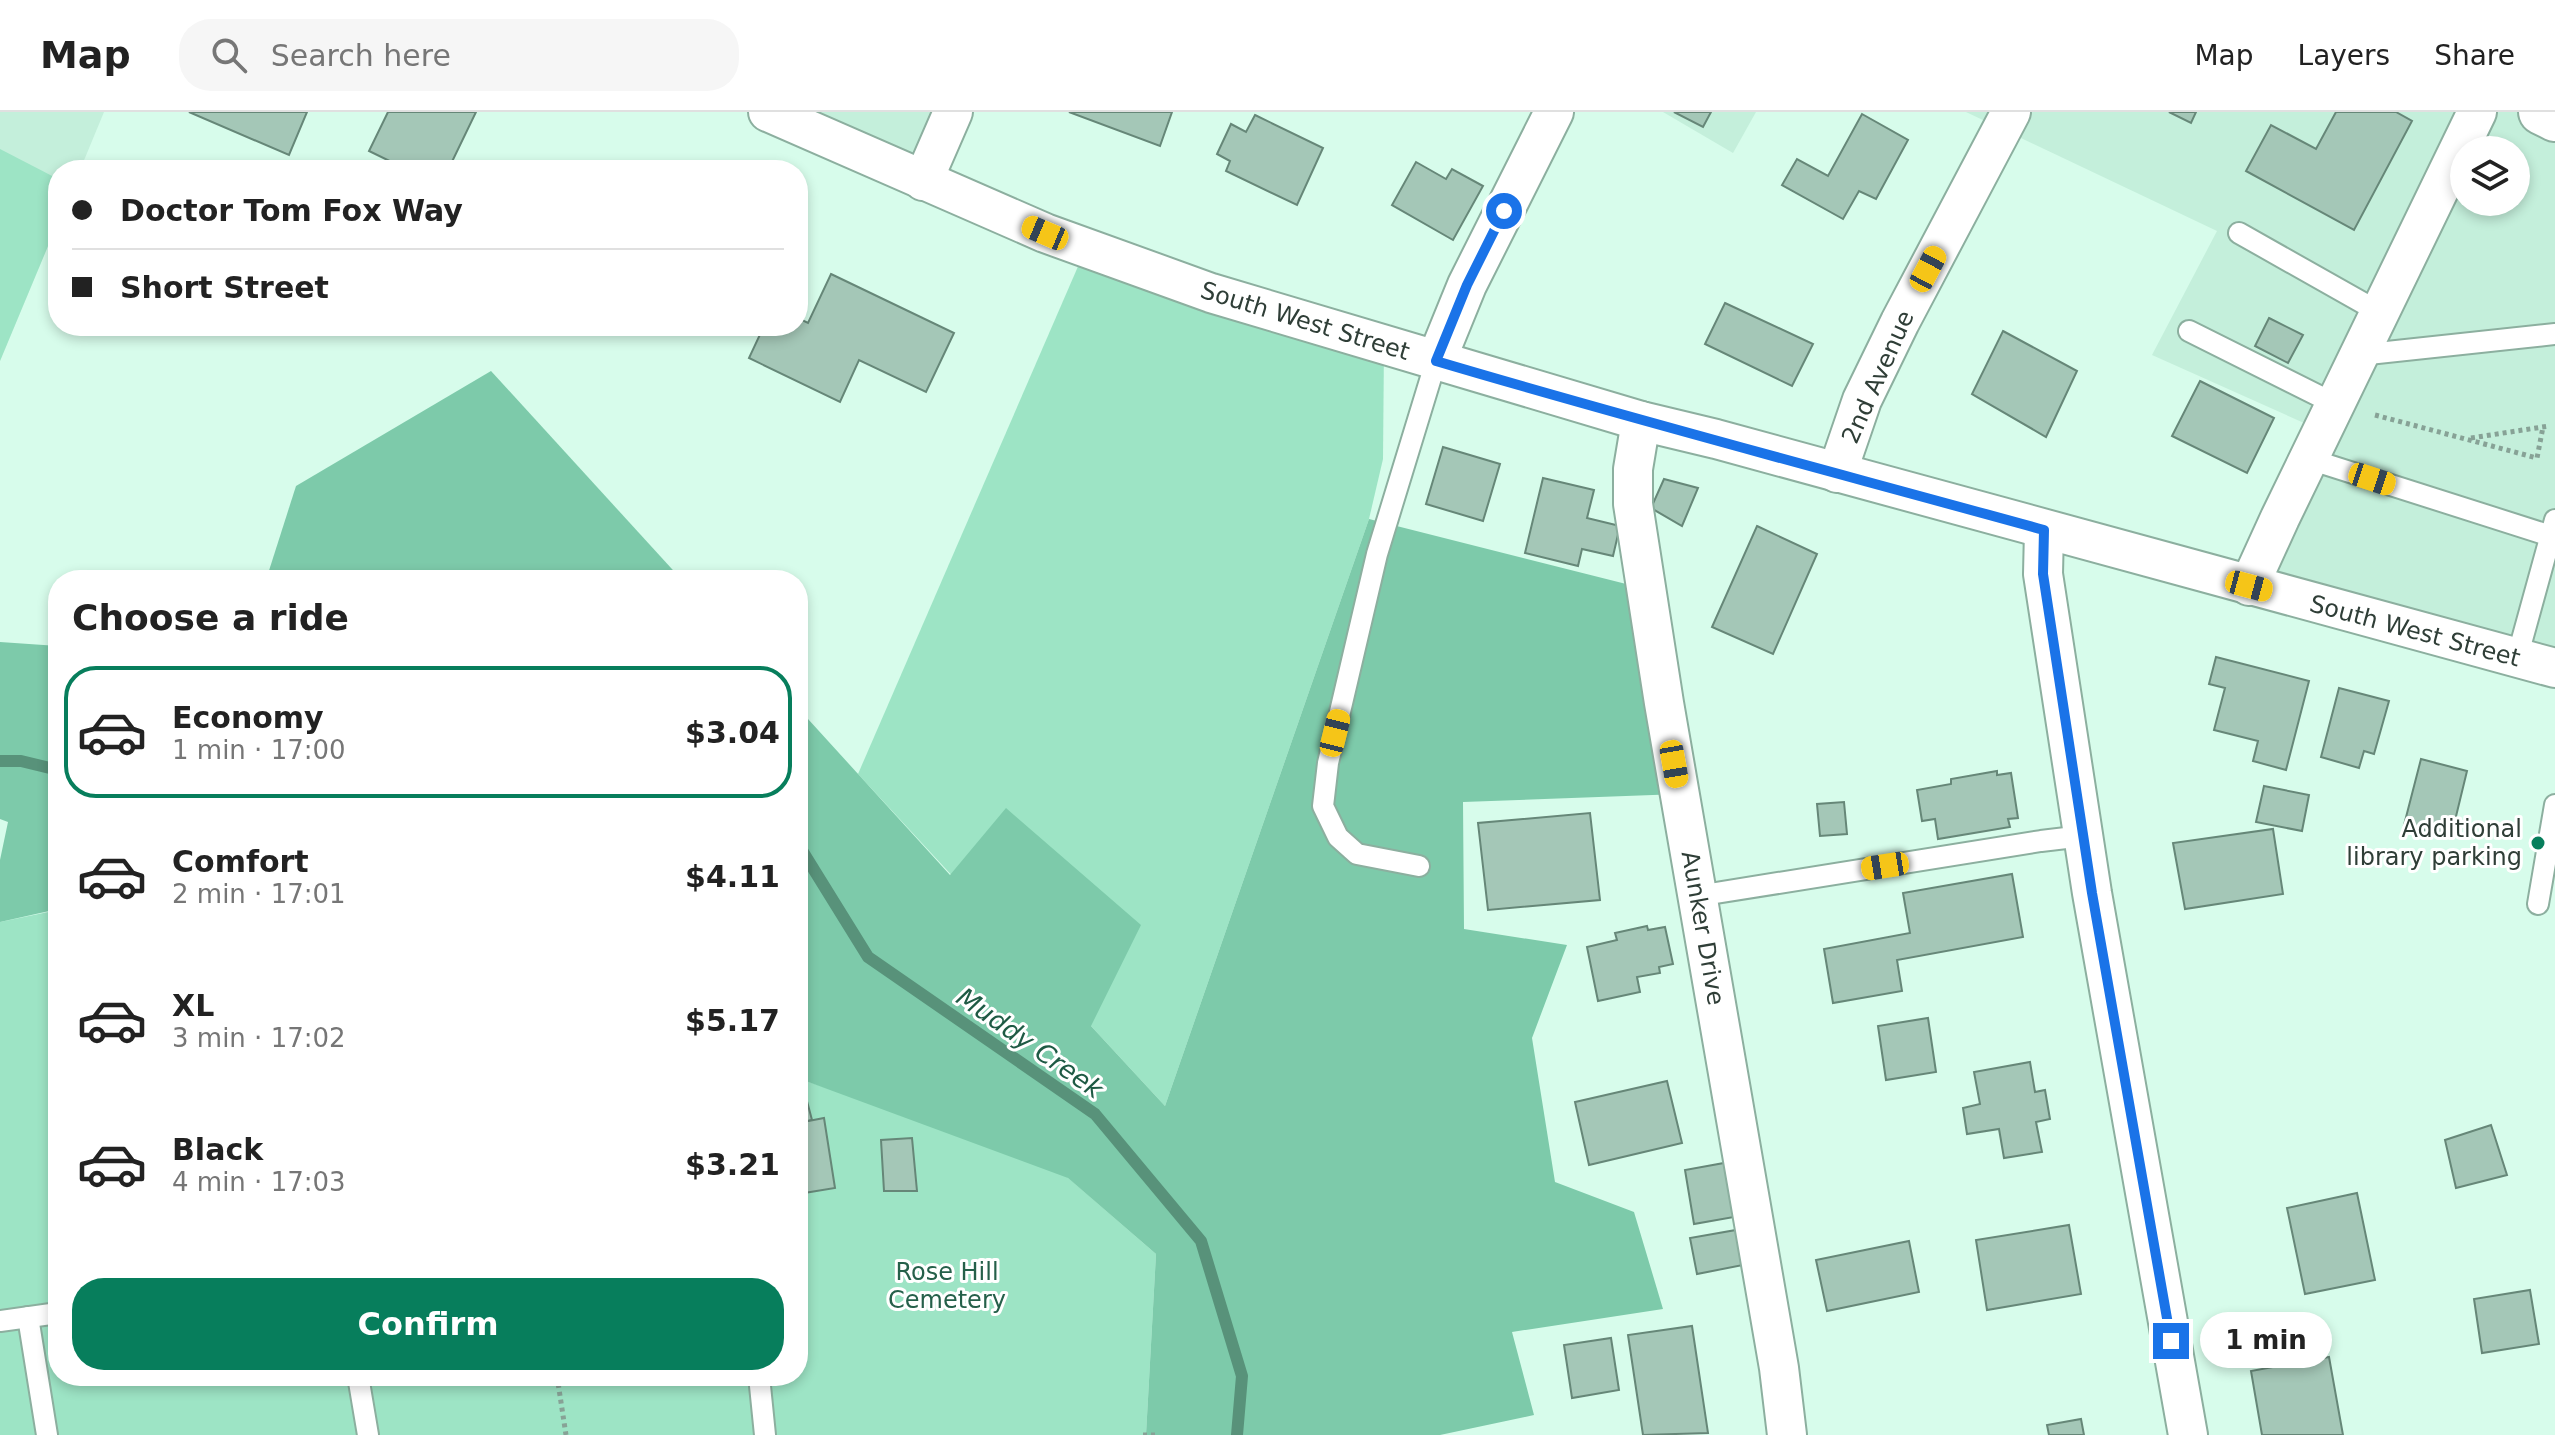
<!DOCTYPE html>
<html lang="en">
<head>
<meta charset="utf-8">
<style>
  :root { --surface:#fff; --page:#f6f6f6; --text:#222; --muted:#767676; --line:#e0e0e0; --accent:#077e5c }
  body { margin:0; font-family:"DejaVu Sans",sans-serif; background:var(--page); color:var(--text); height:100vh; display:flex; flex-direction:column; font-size:30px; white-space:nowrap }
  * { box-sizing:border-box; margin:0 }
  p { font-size:26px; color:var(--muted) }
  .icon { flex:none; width:44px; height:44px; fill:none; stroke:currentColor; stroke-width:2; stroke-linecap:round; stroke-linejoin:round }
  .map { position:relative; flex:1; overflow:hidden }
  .sheet { position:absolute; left:48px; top:458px; width:760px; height:816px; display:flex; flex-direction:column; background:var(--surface); border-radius:32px; box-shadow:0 4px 12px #0003 }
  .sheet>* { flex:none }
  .top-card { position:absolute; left:48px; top:48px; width:760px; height:176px; border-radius:32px; box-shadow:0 4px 12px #0003; display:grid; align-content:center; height:176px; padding:0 24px; background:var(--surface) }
  .buttons { position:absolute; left:2450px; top:24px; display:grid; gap:16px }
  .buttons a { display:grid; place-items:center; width:80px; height:80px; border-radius:50%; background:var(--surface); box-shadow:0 4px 12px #0003; font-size:40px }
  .end { position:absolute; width:36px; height:36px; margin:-18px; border:10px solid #1a73e8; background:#fff; box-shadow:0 0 0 4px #fff }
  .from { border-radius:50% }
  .bubble { position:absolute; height:56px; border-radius:28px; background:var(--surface); box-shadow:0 4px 12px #0003; font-size:26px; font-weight:700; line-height:56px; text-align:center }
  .car { position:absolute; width:24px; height:48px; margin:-24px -12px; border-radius:10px; box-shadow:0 0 6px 2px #0007; background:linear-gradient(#f5c518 24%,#345 0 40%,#f5c518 0 76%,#345 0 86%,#f5c518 0) }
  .top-card b { display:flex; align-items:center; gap:28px; height:76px; font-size:30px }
  .top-card b+b { border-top:2px solid var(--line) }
  .top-card i { width:20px; height:20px; background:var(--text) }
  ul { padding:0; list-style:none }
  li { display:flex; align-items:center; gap:24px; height:132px; margin:0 16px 12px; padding:0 8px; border:4px solid transparent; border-radius:32px }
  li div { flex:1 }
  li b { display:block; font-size:30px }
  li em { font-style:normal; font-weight:700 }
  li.on { border-color:var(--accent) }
  li>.icon { width:72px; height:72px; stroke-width:1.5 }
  h2 { padding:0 24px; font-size:36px; line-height:96px }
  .button { display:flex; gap:16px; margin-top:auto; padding:16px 24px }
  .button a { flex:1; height:92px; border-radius:32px; background:var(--accent); color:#fff; font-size:32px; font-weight:700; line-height:92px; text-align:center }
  header { display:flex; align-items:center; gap:48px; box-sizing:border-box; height:112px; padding:0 40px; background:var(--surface); border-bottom:2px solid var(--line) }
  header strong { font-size:38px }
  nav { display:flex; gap:44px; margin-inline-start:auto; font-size:28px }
  .search { width:560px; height:72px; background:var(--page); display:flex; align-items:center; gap:20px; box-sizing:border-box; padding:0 28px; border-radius:32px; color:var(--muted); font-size:30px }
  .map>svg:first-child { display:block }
</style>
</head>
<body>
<header>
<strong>Map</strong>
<div class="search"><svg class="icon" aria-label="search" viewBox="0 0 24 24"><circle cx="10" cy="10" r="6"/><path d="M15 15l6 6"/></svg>Search here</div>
<nav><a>Map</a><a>Layers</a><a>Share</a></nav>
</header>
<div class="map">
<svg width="2555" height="1323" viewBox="0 0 2555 1323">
  <rect width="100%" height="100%" fill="#d7fceb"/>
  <g fill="#c4efdb" fill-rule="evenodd">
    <polygon points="0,0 104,0 80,58 58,58 58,110 0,249"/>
    <polygon points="768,0 952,0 923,69"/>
    <polygon points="1663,0 1756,0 1733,41"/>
    <path d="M 1966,0 L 2555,0 L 2555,556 L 2249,474 L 2322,319 L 2152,243 L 2217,119 ZM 2464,38 L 2516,38 L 2516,90 L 2464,90 Z"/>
  </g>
  <g fill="#9de4c5">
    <polygon points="0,37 58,67 58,110 0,249"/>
    <polygon points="1086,136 1384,233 1383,347 1369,407 1165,994 858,662"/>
    <polygon points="58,798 58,1264 798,1264 798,969 803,968 1051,1051 1156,1142 1146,1323 0,1323 0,810"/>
  </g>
  <g fill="#7dcaaa">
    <polygon points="491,259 682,468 266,468 296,374"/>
    <polygon points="1369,407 1646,477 1680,682 1463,690 1464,817 1567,833 1532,926 1555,1070 1634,1100 1663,1197 1512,1220 1534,1303 1440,1323 1146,1323 1156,1142 1068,1066 803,968 798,969 798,596 950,763 1006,696 1141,813 1091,914 1165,994"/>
    <polygon points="0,530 58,534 58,797 0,810 0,748 8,710 0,707"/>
  </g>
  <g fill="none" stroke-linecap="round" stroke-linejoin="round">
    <g stroke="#58927a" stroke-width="12">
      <polyline points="0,649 21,649 58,658"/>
      <polyline points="798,732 868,845 1095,1002 1201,1129 1242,1264 1237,1323"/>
    </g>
  </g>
  <g fill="#a4c7b7" stroke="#668778" stroke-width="2">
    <polygon points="189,0 307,0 289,43"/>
    <polygon points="388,0 476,0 448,58 408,58 369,39"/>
    <polygon points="1069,0 1172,0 1160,34"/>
    <polygon points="1674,0 1711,0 1703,15"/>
    <polygon points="2169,0 2196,0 2191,11"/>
    <polygon points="2336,0 2396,0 2412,9 2354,118 2246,59 2271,13 2316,37"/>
    <polygon points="1862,2 1908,28 1876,87 1859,79 1843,107 1782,73 1797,47 1828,64"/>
    <polygon points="1255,3 1323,36 1297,93 1226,59 1230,49 1217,42 1231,12 1246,20"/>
    <polygon points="1416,50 1446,67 1452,57 1483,74 1453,128 1392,93"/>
    <polygon points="831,162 954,221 926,280 859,248 840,290 749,246 764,214 798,214 798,206 808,211"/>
    <polygon points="1725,191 1813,232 1792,274 1705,232"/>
    <polygon points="2269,206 2303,223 2288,251 2255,234"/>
    <polygon points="2003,219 2077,259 2046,325 1972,282"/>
    <polygon points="2200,269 2274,306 2247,361 2172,324"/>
    <polygon points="1443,335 1500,352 1483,409 1426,392"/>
    <polygon points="1543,366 1594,378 1587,406 1620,414 1613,444 1582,437 1578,454 1525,441"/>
    <polygon points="1664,367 1698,376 1682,414 1651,396"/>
    <polygon points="1757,414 1817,442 1773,542 1712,515"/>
    <polygon points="2216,545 2309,569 2286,658 2253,649 2258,629 2214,618 2225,576 2209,572"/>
    <polygon points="2339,576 2389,589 2374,642 2364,639 2359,656 2321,645"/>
    <polygon points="2421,647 2467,659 2451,725 2404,713"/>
    <polygon points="1997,659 1997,663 2011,661 2018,706 2008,707 2010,715 1938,727 1935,707 1922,709 1917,678 1951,672 1951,667"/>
    <polygon points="2264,674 2309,683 2302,719 2256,710"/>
    <polygon points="1844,690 1847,722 1820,724 1817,692"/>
    <polygon points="1590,701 1600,788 1488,798 1478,711"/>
    <polygon points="2273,717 2283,782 2185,797 2173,731"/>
    <polygon points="2012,762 2023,825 1897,848 1902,879 1833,891 1824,837 1910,821 1903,781"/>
    <polygon points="1647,814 1648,818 1665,815 1673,852 1659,855 1660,861 1637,865 1640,880 1598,889 1587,835 1617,828 1615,821"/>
    <polygon points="1928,906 1936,960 1886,968 1878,914"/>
    <polygon points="2030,950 2035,980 2045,978 2050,1007 2036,1010 2042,1040 2004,1046 1999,1017 1967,1022 1963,996 1980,992 1974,960"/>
    <polygon points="1667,969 1682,1031 1589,1053 1575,990"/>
    <polygon points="804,978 812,1008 798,1011 798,980"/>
    <polygon points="824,1006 835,1076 798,1082 798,1011"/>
    <polygon points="2491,1013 2507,1063 2456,1076 2445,1028"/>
    <polygon points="912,1026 917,1079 884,1079 881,1028"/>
    <polygon points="1724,1051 1734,1105 1694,1112 1685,1058"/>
    <polygon points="2357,1081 2375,1168 2305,1182 2287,1096"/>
    <polygon points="2069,1113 2081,1182 1987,1198 1976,1128"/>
    <polygon points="1736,1118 1743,1153 1697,1162 1690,1126"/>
    <polygon points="1909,1129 1919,1180 1827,1199 1816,1148"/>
    <polygon points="2530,1178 2539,1232 2482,1241 2474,1187"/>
    <polygon points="1692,1214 1708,1321 1643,1323 1628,1223"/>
    <polygon points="1611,1226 1619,1278 1572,1286 1564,1233"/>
    <polygon points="2329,1245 2343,1323 2262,1323 2251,1259"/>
    <polygon points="2081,1307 2084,1323 2049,1323 2047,1313"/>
  </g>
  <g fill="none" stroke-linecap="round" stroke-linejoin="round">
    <defs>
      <g id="lane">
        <polyline points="2239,121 2379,200"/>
        <polyline points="2189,219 2335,292"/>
        <polyline points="2359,243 2555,222"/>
        <polyline points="2309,347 2551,424"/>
        <polyline points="2517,546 2555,408"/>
        <polyline points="1419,754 1357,742 1338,725 1323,694 1328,651 1377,442 1436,249"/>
        <polyline points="1697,784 2041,729 2083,724"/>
        <polyline points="2538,792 2555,693"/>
        <polyline points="28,1205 47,1323"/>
        <polyline points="0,1209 58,1201"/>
        <polyline points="358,1264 368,1323"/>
        <polyline points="759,1264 765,1323"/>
      </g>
      <g id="street">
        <polyline points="768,0 1045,121 1211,181 1641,309 1716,327 2555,556"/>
        <polyline points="923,69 953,0"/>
        <polyline points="1436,249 1467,173 1554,0"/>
        <polyline points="1641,309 1633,357 1633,392 1664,591 1779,1256 1787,1323"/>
        <polyline points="1837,361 1862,288 1900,210 2011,0"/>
        <polyline points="2044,418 2043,462 2092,781 2188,1323"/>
        <polyline points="2249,474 2280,406 2477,0"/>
      </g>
      <polyline id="primary" points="2541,0 2555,7"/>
    </defs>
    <use href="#lane" stroke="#8caf9f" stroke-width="24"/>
    <use href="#street" stroke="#8caf9f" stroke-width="42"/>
    <use href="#primary" stroke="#8caf9f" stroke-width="48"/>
    <g stroke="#87a296" stroke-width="5" stroke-dasharray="4 4" stroke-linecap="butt">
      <polyline points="2375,303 2537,346 2543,315"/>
      <polyline points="2471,326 2549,314"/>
      <polyline points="557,1264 566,1323"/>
      <polyline points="1143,1323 1156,1323"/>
    </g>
    <use href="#lane" stroke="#fff" stroke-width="20"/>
    <use href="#street" stroke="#fff" stroke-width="38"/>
    <use href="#primary" stroke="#fff" stroke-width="44"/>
  </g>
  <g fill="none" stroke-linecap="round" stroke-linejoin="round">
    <path stroke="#1a73e8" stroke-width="10" d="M 1504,99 L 1467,173 L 1436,249 C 1638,309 1841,362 2044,418 L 2043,462 L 2092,781 L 2171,1229"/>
  </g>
  <circle fill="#077e5c" stroke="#fff" stroke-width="3" cx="2538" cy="731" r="8"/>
  <g text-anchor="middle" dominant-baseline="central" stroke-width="6" stroke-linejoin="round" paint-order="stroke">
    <g font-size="24" fill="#2f3e37" stroke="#fff">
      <text transform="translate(1305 209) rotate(17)">South West Street</text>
      <text transform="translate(1878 265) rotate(-66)">2nd Avenue</text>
      <text transform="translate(2415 519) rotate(15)">South West Street</text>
      <text transform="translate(1703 816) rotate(80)">Aunker Drive</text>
    </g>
    <g font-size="24" fill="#2f3e37" stroke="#fff" text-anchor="end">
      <text x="2522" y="717">Additional<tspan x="2522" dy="28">library parking</tspan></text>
    </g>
    <g font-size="24" fill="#25604a" stroke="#fff">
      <text x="947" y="1160">Rose Hill<tspan x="947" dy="28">Cemetery</tspan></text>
    </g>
    <g font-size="26" font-style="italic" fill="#1e5a44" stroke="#fff">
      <text transform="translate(1030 931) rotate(35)">Muddy Creek</text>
    </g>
  </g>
</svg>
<div class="buttons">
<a><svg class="icon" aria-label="layers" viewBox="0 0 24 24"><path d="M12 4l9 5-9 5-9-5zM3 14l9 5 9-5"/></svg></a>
</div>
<i class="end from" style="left:1504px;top:99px"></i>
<i class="end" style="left:2171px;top:1229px"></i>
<div class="bubble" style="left:2200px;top:1200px;width:132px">1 min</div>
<i class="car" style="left:1045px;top:121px;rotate:293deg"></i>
<i class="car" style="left:1928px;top:157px;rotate:28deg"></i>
<i class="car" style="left:2372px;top:367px;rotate:108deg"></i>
<i class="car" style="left:2249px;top:474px;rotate:105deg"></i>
<i class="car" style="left:1335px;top:621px;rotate:14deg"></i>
<i class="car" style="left:1674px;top:652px;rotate:170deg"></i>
<i class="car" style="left:1885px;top:754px;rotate:261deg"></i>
<div class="top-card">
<b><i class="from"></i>Doctor Tom Fox Way</b>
<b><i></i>Short Street</b>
</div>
<section class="sheet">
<h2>Choose a ride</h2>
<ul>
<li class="on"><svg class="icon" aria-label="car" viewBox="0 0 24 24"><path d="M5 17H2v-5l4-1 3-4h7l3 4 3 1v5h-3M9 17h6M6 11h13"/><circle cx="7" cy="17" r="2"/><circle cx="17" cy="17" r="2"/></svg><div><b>Economy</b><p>1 min · 17:00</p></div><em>$3.04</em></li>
<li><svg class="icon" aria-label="car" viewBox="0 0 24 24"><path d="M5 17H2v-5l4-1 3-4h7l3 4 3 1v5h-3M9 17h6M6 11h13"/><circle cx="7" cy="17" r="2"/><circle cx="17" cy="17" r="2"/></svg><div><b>Comfort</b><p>2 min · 17:01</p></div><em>$4.11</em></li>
<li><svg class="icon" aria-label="car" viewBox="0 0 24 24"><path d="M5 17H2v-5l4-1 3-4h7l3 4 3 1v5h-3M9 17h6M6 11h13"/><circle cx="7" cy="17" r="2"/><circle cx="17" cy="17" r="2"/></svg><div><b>XL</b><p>3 min · 17:02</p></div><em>$5.17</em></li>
<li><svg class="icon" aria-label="car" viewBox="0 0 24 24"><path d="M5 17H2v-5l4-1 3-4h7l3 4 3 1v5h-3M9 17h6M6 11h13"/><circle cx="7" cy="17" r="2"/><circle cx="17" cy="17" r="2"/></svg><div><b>Black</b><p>4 min · 17:03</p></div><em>$3.21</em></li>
</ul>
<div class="button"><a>Confirm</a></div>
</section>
</div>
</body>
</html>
